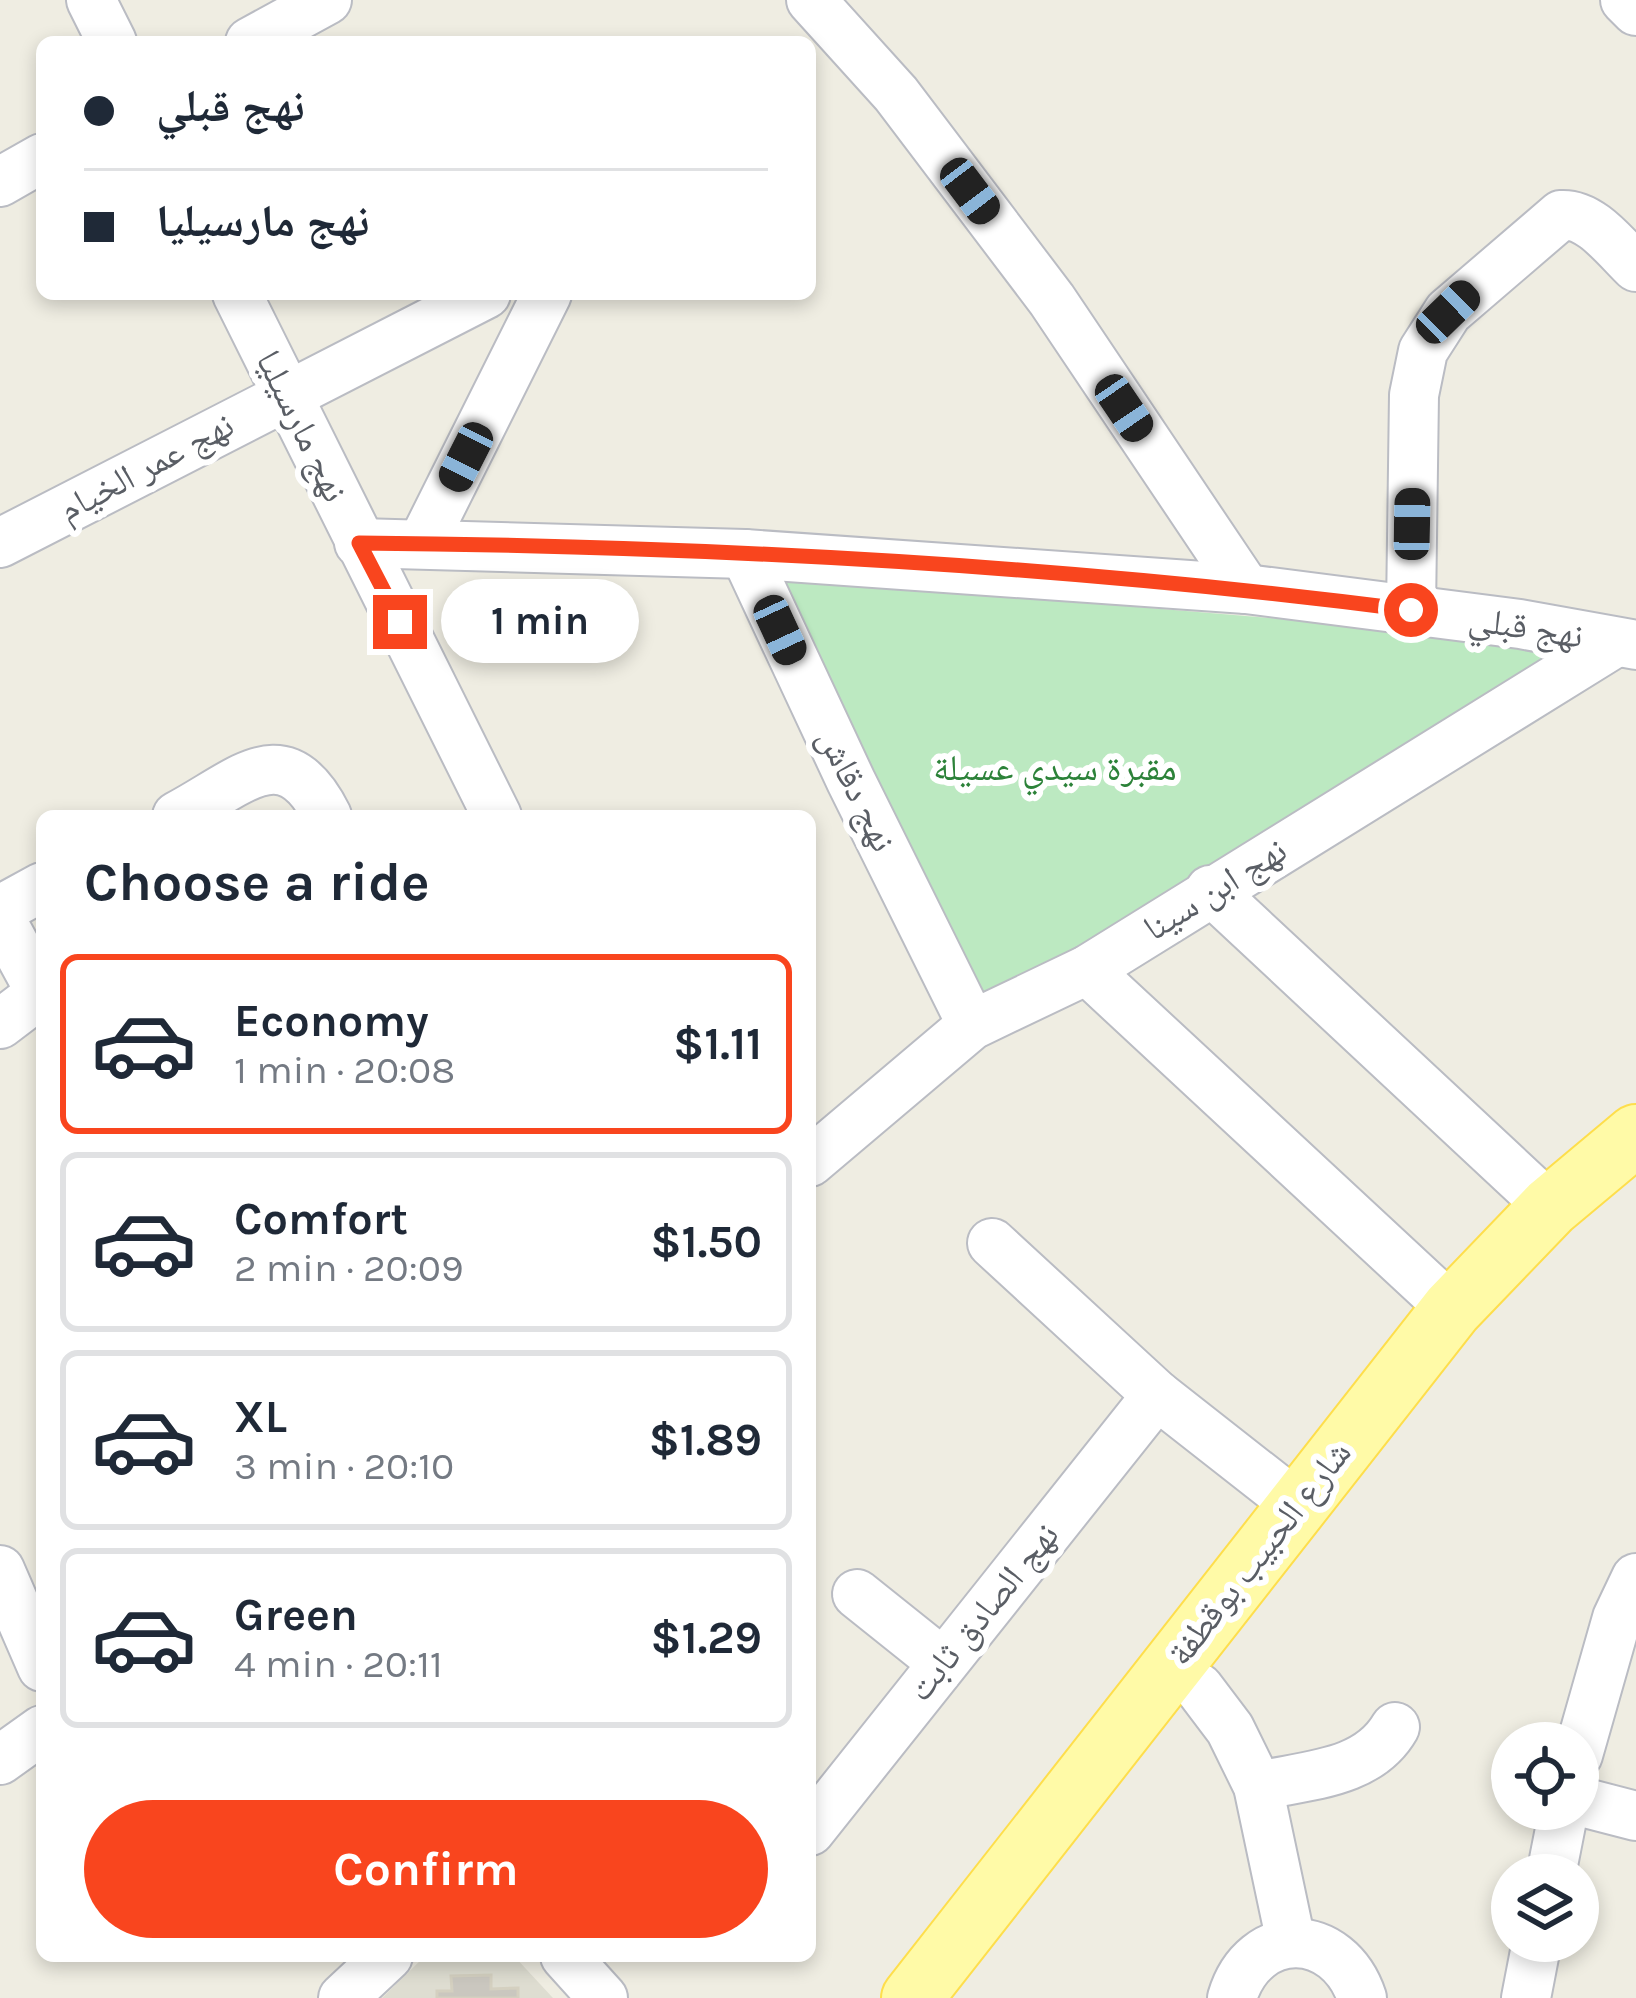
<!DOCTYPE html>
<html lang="en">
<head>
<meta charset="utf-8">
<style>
  :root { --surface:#fff; --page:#f6f6f7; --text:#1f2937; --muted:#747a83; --line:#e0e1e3; --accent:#f9451e }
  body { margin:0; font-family:Karla,"Noto Naskh Arabic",sans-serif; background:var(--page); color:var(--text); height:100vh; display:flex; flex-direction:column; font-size:45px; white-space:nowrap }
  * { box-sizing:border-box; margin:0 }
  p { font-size:39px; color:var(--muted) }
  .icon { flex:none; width:66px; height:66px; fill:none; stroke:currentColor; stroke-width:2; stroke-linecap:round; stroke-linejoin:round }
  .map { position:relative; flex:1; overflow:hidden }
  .drawer { position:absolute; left:36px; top:810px; width:780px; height:1152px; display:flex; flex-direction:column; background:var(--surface); border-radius:18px; box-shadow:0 6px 18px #0003 }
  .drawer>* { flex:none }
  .top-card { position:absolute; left:36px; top:36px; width:780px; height:264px; border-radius:18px; box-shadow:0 6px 18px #0003; display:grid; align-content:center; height:264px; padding:0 48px; background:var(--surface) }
  .buttons { position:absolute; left:1491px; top:1722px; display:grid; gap:24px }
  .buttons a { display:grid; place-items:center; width:108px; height:108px; border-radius:50%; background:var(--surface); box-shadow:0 6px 18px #0003; font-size:60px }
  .end { position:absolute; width:54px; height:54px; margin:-27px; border:15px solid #f9451e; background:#fff; box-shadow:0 0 0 6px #fff }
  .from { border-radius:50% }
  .bubble { position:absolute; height:84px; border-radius:42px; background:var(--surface); box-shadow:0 6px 18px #0003; font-size:39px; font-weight:700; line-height:84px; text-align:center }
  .car { position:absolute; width:36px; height:72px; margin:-36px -18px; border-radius:15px; box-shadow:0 0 9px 3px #0007; background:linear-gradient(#222 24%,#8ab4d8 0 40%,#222 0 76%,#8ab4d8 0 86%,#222 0) }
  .top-card b { display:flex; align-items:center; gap:42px; height:114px; font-size:45px }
  .top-card b+b { border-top:3px solid var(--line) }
  .top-card i { width:30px; height:30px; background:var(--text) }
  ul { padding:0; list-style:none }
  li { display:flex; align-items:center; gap:36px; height:180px; margin:0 24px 18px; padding:0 24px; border:6px solid var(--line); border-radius:18px }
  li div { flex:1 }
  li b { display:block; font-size:45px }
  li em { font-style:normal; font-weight:700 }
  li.current { border-color:var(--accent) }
  li>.icon { width:108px; height:108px; stroke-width:1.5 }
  h2 { padding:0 48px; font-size:54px; line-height:144px }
  .button { display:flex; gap:24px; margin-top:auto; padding:24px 48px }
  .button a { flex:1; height:138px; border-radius:72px; background:var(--accent); color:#fff; font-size:48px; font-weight:700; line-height:138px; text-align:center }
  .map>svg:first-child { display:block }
</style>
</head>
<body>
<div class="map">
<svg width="1636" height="1998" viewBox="0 0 1636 1998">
  <rect width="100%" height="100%" fill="#efede2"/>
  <polygon fill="#deddd1" points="425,1956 514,1956 553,1998 382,1998"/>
  <polygon fill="#bce9c1" points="780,577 1567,643 986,1006"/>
  <polygon fill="#cac7bf" stroke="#d4d0c0" stroke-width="3" points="491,1975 491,1989 518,1988 518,1998 437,1998 437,1991 452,1991 451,1976"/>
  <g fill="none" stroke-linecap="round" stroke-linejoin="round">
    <defs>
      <g id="minor">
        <polyline points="91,0 112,42"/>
        <polyline points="811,0 896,94 1052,300 1246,589"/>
        <polyline points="1625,0 1636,11"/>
        <polyline points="250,42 327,0"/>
        <polyline points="0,182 42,158"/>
        <polyline points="237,294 497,816"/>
        <polyline points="0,543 486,294"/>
        <polyline points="359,543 745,554 1246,589 1520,624 1636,645"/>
        <polyline points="422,544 547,294"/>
        <polyline points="745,554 851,781 972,1025"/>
        <path d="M 1411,610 L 1414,395 L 1423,351 L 1448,312 L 1561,215 C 1591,213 1616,248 1636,267"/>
        <path d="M 177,816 C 240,783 285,731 327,816"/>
        <polyline points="1210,890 1550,1207"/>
        <polyline points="0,910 42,887"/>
        <polyline points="0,918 42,995"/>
        <polyline points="1087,970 1452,1309"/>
        <polyline points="0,1024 41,993"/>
        <polyline points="810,1162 972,1025 1087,970 1616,642"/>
        <polyline points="992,1243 1157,1395"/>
        <polyline points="0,1570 42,1667"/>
        <polyline points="857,1594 942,1662"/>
        <polyline points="1199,1688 1230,1729 1258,1786 1291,1942"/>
        <polyline points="1578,1755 1617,1618 1636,1578"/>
        <polyline points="0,1760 42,1730"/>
        <path d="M 1258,1786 C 1308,1775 1368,1774 1395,1727"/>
        <polyline points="1578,1801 1636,1816"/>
        <polyline points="810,1831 1157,1395 1296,1504"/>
        <polyline points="1551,1875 1564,1809"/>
        <polyline points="565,1956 603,1998"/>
        <polyline points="343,1998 388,1956"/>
        <path d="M 1232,1998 C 1254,1924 1338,1926 1362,1998"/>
        <polyline points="1526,1998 1537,1941"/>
      </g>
      <polyline id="major" points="912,1998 1452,1309 1550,1207 1636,1135"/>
    </defs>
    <use href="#minor" stroke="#babcc3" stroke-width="52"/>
    <use href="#major" stroke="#fede4c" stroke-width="64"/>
    <use href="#minor" stroke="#fff" stroke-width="48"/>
    <use href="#major" stroke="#fffaa7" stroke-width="60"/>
  </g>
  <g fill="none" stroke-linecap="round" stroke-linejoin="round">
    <path stroke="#f9451e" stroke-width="15" d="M 400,622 L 359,543 C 710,546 1063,565 1411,610"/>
  </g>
  <g text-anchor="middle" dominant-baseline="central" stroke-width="12" stroke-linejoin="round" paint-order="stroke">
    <g font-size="36" fill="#5a5e65" stroke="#fff">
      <text transform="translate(302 426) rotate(64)">نهج مارسيليا</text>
      <text transform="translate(146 467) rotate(-28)">نهج عمر الخيام</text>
      <text transform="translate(1526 627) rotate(9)">نهج قبلي</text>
      <text transform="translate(857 790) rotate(64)">نهج دقاش</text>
      <text transform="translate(1215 889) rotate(-32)">نهج ابن سينا</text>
      <text transform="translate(1259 1553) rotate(-52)">شارع الحبيب بوقطفة</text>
      <text transform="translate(983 1612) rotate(-51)">نهج الصادق ثابت</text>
    </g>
    <g font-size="36" fill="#2c8239" stroke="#fff">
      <text x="1055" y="768">مقبرة سيدي عسيلة</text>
    </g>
  </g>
</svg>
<div class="buttons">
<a><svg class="icon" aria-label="locate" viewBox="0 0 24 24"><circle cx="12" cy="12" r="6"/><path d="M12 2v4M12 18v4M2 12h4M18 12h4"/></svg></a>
<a><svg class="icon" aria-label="layers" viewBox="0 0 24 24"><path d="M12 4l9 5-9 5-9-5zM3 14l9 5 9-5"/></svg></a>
</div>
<i class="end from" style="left:1411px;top:610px"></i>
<i class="end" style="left:400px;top:622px"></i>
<div class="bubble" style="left:441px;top:579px;width:198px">1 min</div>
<i class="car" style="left:970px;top:191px;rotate:143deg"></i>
<i class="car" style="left:1448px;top:312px;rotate:46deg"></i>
<i class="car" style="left:1124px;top:408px;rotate:146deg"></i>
<i class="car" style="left:466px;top:457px;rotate:207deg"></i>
<i class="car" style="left:1412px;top:524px;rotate:1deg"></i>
<i class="car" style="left:780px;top:630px;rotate:155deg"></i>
<div class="top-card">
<b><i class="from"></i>نهج قبلي</b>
<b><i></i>نهج مارسيليا</b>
</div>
<section class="drawer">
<h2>Choose a ride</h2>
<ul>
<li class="current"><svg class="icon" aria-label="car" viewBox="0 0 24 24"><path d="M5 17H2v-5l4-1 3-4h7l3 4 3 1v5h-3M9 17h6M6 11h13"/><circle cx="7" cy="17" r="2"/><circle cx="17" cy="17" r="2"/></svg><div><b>Economy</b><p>1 min · 20:08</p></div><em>$1.11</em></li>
<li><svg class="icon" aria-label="car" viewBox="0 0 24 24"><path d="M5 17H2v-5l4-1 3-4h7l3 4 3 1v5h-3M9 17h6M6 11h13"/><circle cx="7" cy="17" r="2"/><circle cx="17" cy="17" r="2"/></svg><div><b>Comfort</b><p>2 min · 20:09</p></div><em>$1.50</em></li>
<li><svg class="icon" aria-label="car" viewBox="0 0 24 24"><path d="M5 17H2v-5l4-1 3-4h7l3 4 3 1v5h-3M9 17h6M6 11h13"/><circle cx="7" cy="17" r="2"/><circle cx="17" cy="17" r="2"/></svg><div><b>XL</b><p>3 min · 20:10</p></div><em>$1.89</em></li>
<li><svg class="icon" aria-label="car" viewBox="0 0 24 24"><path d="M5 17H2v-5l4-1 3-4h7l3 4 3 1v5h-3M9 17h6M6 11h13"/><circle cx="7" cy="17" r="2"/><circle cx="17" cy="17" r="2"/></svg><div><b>Green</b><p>4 min · 20:11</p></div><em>$1.29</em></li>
</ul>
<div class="button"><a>Confirm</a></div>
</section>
</div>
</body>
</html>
